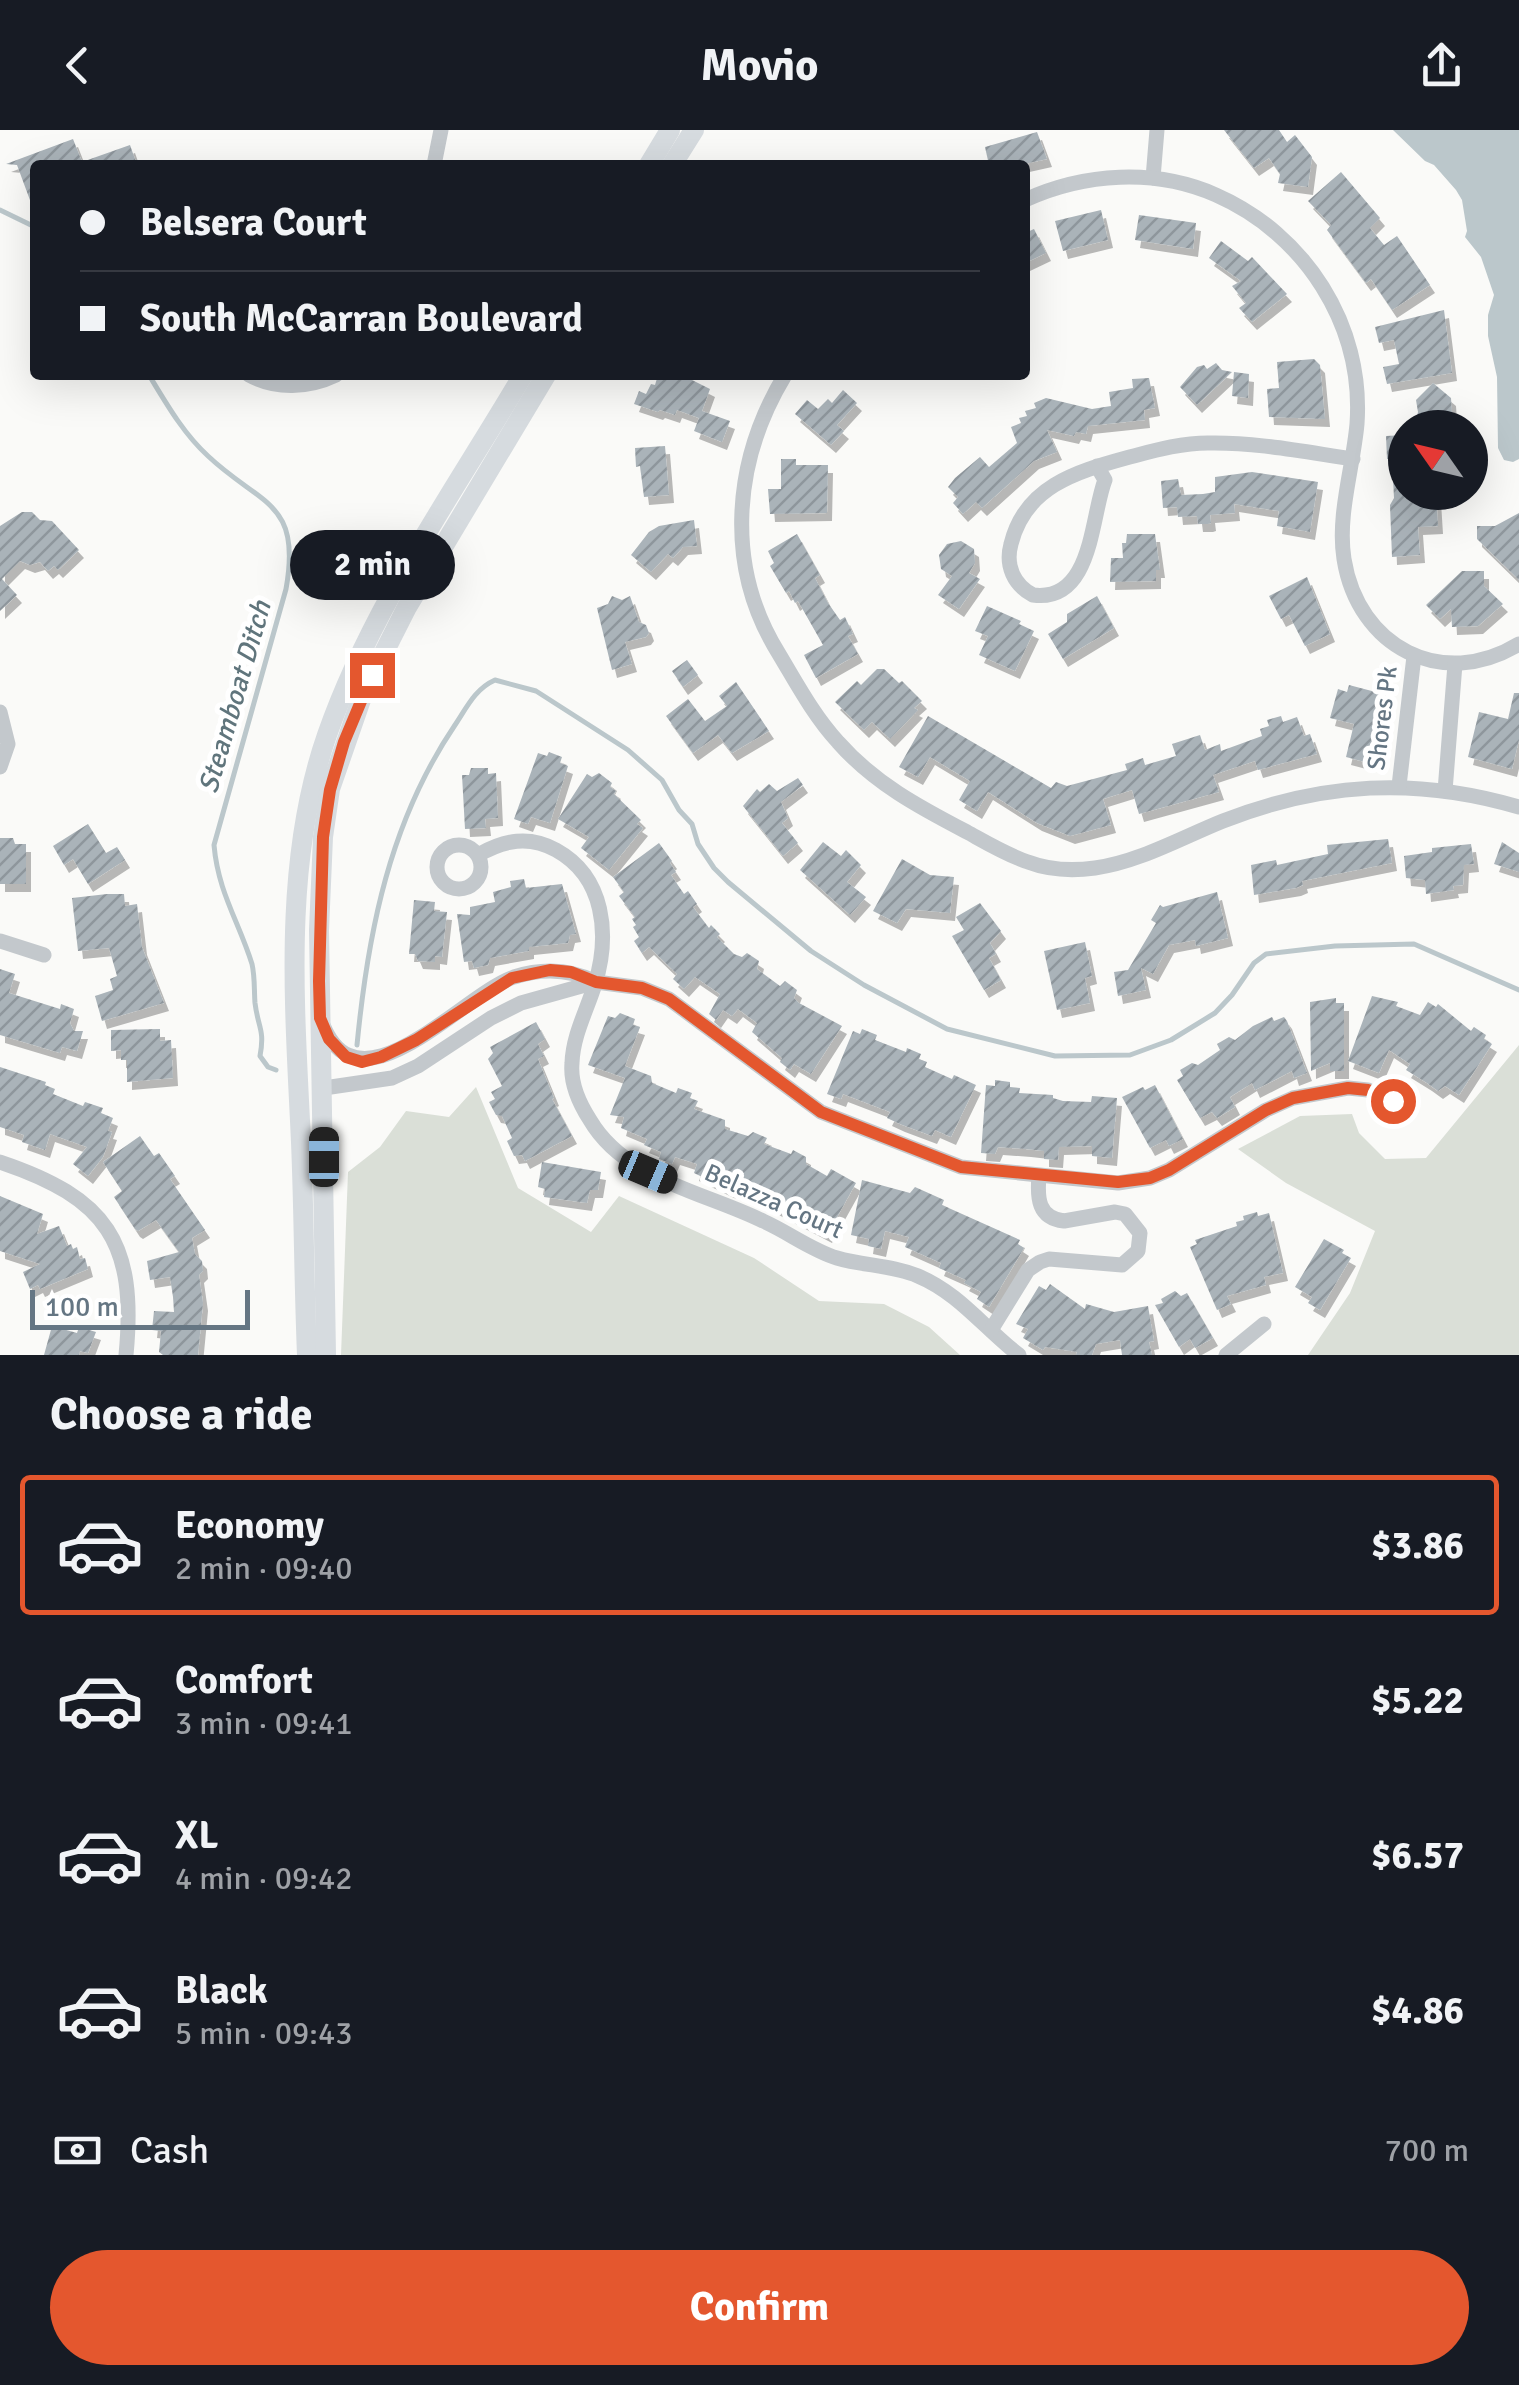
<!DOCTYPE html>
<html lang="en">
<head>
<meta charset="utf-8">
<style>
  :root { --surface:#171b24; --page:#242831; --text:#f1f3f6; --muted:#9ea1a6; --line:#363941; --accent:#e4572e }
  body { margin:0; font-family:Signika,sans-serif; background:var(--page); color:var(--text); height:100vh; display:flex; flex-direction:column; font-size:38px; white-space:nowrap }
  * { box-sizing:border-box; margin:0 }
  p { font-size:32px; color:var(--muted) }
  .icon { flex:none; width:55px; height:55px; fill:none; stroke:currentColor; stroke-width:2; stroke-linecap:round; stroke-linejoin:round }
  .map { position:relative; height:1225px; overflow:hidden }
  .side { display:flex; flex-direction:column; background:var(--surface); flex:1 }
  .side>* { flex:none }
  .top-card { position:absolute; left:30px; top:30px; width:1000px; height:220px; border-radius:10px; box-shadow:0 10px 40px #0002; display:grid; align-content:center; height:220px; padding:0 50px; background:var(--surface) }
  .needle { width:65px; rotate:304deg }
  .fabs { position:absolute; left:1388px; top:280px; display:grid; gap:20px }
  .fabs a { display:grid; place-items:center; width:100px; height:100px; border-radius:50%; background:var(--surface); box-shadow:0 10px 40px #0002; font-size:50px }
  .scale { position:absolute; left:30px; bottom:25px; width:220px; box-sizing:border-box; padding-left:10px; border:5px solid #657683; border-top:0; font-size:28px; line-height:35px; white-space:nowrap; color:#657683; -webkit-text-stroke:8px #fff; paint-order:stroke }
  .end { position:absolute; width:45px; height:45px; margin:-22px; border:12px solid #e4572e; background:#fff; box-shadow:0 0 0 5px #fff }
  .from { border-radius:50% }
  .bubble { position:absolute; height:70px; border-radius:35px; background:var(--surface); box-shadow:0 10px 40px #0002; font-size:32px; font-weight:700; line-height:70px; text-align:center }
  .car { position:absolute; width:30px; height:60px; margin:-30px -15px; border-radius:12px; box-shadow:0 0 8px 2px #0007; background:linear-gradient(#222 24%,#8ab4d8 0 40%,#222 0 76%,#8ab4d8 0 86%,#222 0) }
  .top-card b { display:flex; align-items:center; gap:35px; height:95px; font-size:38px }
  .top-card b+b { border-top:2px solid var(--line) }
  .top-card i { width:25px; height:25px; background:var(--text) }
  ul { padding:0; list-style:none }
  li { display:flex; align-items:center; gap:30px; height:140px; margin:0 20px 15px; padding:0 30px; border:5px solid transparent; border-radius:10px }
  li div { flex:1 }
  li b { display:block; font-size:38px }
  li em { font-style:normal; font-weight:700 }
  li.active { border-color:var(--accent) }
  li>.icon { width:90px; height:90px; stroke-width:1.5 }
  h2 { padding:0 50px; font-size:45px; line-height:120px }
  .pay { display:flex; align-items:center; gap:25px; height:110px; padding:0 50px; font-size:38px }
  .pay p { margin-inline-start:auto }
  .cta { display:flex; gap:20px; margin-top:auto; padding:20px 50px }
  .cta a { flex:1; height:115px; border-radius:60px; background:var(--accent); color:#fff; font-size:40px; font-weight:700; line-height:115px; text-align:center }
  header { display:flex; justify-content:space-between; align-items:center; height:130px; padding:0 50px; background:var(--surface); font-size:45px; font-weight:700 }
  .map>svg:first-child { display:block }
</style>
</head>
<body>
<header><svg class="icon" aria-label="back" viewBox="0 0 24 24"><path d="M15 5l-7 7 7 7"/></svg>Movio<svg class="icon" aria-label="share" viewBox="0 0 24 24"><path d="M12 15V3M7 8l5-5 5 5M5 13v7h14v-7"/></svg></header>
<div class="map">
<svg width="1519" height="1225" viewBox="0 0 1519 1225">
  <defs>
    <pattern id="building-hatch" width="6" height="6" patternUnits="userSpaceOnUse" patternTransform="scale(2.5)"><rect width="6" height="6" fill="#aab3b9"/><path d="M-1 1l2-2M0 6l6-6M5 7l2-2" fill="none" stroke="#8e969c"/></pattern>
    <filter id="shadow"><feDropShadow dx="5" dy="8" stdDeviation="0" flood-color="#0004"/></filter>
  </defs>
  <rect width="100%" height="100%" fill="#fafaf8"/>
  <g fill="#dadfd7">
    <polygon points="1519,915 1519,1225 1308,1225 1350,1163 1375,1101 1286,1053 1238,1019 1300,986 1352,984 1359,1003 1385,1029 1426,1028"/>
    <polygon points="476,957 518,1058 591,1102 619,1066 754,1128 819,1171 884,1174 929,1197 960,1225 341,1225 348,1042 380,1017 406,981 449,987"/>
  </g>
  <polygon fill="#bbc7cb" points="1393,0 1519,0 1519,329 1513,332 1504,330 1498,318 1497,247 1488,206 1488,185 1494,165 1481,127 1465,107 1467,101 1462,70 1456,60 1434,35 1425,31"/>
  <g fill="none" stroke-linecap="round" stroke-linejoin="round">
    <g stroke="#bbc7cb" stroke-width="5">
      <polyline points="0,80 35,97"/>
      <path d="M 149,245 C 166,273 183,303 208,326 C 261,376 302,371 286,459 L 214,715 C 218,762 239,792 252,834 C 255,847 254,860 255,873 C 258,898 265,899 260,926 L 268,937 L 276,940"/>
      <path d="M 357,915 C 368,801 390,691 455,595 C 467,577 475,559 495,550 L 536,561 L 628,620 L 662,650 L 679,680 L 692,694 L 698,714 L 714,738 L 728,752 L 811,821 L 864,855 L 947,899 L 1055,926 L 1130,925 L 1171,910 L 1215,883 L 1232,865 L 1254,833 L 1266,824 L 1335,816 L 1414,814 L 1519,860"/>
    </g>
  </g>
  <g fill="url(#building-hatch)" filter="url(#shadow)">
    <polygon points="1224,0 1279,0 1287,12 1295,5 1312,27 1308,57 1278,53 1280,44 1269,28 1254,38"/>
    <polygon points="1037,2 1047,29 1020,35 989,35 985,17"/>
    <polygon points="73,9 82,32 130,15 137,35 35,35 34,81 17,35 6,34"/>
    <polygon points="1341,42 1380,88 1370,98 1384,115 1397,106 1430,155 1392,180 1371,149 1366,153 1327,100 1331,95 1308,71"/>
    <polygon points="1101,80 1108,110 1063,121 1055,91"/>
    <polygon points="1139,85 1196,93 1193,119 1135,110"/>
    <polygon points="1034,99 1046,123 1025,133 1025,103"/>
    <polygon points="1221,111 1248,131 1252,127 1287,164 1252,192 1239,178 1246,173 1232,156 1241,151 1209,128"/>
    <polygon points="1444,180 1452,243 1387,254 1383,237 1399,234 1394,210 1379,213 1375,197"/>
    <polygon points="1314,229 1320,235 1325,289 1269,287 1267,259 1279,258 1277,232"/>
    <polygon points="1216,233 1222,240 1232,242 1197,275 1180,257 1197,237 1204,235 1207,239"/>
    <polygon points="1234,242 1249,244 1248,268 1232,266"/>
    <polygon points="658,245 693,245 692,250 710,259 702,281 730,291 722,312 694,301 699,288 677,280 675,285 660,280 658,282 634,274 639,261 646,264 651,254 655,255"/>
    <polygon points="1149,248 1155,278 1144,280 1145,290 1088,296 1086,304 1076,302 1074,306 1047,300 1057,322 1034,331 982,378 976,372 963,384 953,373 958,367 948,357 955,348 980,327 989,337 1017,313 1011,297 1021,293 1019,288 1027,286 1025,281 1036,278 1034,273 1046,268 1092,279 1111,276 1109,262 1133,258 1132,249"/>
    <polygon points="1433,253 1451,268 1453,298 1414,298 1418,282 1416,270"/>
    <polygon points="843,260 857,273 837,295 844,301 831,315 795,284 807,270 818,279 828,269 832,273"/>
    <polygon points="1405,305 1405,362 1436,364 1438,396 1418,397 1420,425 1392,427 1390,375 1394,368 1392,329 1387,329 1386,306"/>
    <polygon points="665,316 669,365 644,367 640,336 636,337 635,318"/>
    <polygon points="781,329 796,329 796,335 828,335 827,383 770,384 768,359 781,359"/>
    <polygon points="1252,342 1318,352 1310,402 1277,396 1279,381 1234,374 1235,383 1210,385 1211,393 1208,394 1198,394 1197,386 1178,387 1177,377 1163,378 1161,351 1178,349 1181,365 1203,364 1215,362 1215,347"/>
    <polygon points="22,382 32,382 40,390 52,391 79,420 58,440 54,436 48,441 40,432 30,435 20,431 2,449 17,465 0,481 0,396"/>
    <polygon points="1519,383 1519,450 1477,409 1477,396 1495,396"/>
    <polygon points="694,390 697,416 683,417 673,428 668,424 651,442 631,425 649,402 659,396"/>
    <polygon points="797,404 820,445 815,448 828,473 840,490 845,487 853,504 848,506 858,524 816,548 804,525 823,515 798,471 795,473 789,461 786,463 770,436 774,433 768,421"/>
    <polygon points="1127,404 1155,404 1160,440 1156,440 1156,451 1110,452 1111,428 1123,428 1122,413 1126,413"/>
    <polygon points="961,411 974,419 975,433 969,443 980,449 959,479 938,465 952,446 941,439 939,425 947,414"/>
    <polygon points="1462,441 1484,441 1484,456 1503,474 1478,496 1452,497 1451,479 1440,489 1426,475"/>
    <polygon points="1307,447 1330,504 1305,516 1289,485 1281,489 1269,466"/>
    <polygon points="612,466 622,470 630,466 639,492 646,495 649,503 646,507 625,512 632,534 612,540 597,478 608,474"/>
    <polygon points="1097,466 1114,498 1063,529 1048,504 1067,492 1067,484"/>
    <polygon points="987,476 1021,491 1019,494 1034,501 1015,541 979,525 988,506 975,501"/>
    <polygon points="687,530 698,545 683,557 672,541"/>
    <polygon points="877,539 884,539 899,553 902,551 922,571 914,578 918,580 890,609 872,592 864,600 835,572 857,551 861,555"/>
    <polygon points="736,552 769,601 732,623 718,605 693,623 666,586 688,569 705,591 727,576 719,566"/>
    <polygon points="1349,555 1387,565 1365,632 1346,627 1354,594 1330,588 1338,559 1347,562"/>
    <polygon points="1514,563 1519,563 1519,610 1512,639 1468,627 1479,582 1508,589"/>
    <polygon points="928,586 1051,658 1056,652 1067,656 1127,640 1125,634 1143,628 1145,635 1176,626 1172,614 1200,605 1205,620 1220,614 1221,621 1262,606 1260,599 1269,596 1267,590 1281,586 1283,592 1297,587 1304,606 1310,604 1317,624 1258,640 1255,631 1213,645 1219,662 1139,684 1132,660 1103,669 1111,695 1070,706 1037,693 988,662 977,681 959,670 970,651 930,627 918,647 899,637"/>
    <polygon points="549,622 562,627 560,633 568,636 550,693 531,687 528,694 514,689 538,623 547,626"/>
    <polygon points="471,638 488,638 488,644 496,643 498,688 485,689 486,698 465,699 462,645 469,645"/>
    <polygon points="599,643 612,653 610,657 616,661 614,664 641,690 637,694 643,698 609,740 581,718 589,707 558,689 587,644 592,647"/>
    <polygon points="798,648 803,655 781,672 788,688 782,693 798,713 783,726 743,676 757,659 760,662 769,654 777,661"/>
    <polygon points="88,694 106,723 117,717 125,730 88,754 73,729 64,735 53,716"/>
    <polygon points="0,708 13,708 15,714 26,714 26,754 0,754"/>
    <polygon points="1388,709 1392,733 1302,751 1303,755 1296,758 1254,765 1251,735 1276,730 1277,735 1328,724 1327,715"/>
    <polygon points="823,712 841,726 846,720 861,735 847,752 866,767 850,785 800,740"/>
    <polygon points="1502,712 1519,723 1519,742 1494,734"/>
    <polygon points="659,713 672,731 670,733 676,742 671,745 684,764 688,761 697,774 693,777 709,798 711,795 720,804 717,807 734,824 742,827 747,823 759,831 757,839 780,856 785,851 797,860 794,868 799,873 842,896 811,944 794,934 790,940 780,932 782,928 752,902 757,893 738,879 732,886 723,880 716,890 709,884 720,864 695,847 684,859 673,849 677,844 649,817 642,823 634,811 639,807 633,797 636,795 632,789 635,787 619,766 624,762 613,747"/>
    <polygon points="1471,714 1474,734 1464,735 1463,755 1453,756 1454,760 1426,764 1425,750 1406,748 1404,726 1432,722 1432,718"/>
    <polygon points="902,729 930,745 954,747 950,783 906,779 897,793 873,781"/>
    <polygon points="524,749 526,758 562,754 576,804 570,805 568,813 529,817 529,821 490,828 488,835 474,838 472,831 464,832 457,784 470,785 470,777 495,772 493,762 511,757 510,751"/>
    <polygon points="1217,762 1228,808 1196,816 1195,810 1169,815 1153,844 1141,838 1146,860 1118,866 1114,842 1128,840 1156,793 1151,790 1160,775 1163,777"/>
    <polygon points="107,764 124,764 125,776 137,774 142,817 164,873 102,891 95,866 113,860 110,849 117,846 109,818 78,821 72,768"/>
    <polygon points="414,770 435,772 434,781 447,782 442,827 435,826 435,832 418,831 415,824 409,824"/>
    <polygon points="980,773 1001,801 990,813 996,824 989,828 1001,850 984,860 952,806 964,800 956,787"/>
    <polygon points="1085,812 1092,846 1085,848 1090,873 1057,880 1044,821"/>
    <polygon points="0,839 15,844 9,863 60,879 61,874 74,879 70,893 74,901 83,901 77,921 62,917 60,923 0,905"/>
    <polygon points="1372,866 1398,872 1396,876 1420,885 1428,872 1436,877 1438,874 1471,901 1474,897 1486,905 1484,909 1492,914 1459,965 1445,956 1438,961 1427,953 1406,940 1410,934 1389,920 1379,943 1348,931"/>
    <polygon points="1336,868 1336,873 1344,873 1344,941 1330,941 1330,933 1311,941 1310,872"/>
    <polygon points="620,883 635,889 633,895 640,897 625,936 651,946 652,953 676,963 678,958 692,963 690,968 698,971 694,979 725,990 725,999 748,1006 753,1002 767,1008 764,1014 791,1024 793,1020 806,1027 806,1034 827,1046 831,1039 856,1053 827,1105 770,1075 776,1065 743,1055 739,1063 729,1060 694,1043 697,1034 675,1027 672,1034 659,1029 661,1022 644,1015 647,1009 621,998 624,987 610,985 625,948 588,935 608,886 615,888"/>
    <polygon points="1272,887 1274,891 1284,887 1287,891 1307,943 1294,948 1292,941 1255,960 1252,953 1230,967 1235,977 1217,988 1212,982 1200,988 1177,950 1183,946 1180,940 1192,933 1198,935 1220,920 1217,914 1229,907 1235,910 1253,896"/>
    <polygon points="536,892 545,909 538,914 544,926 538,929 554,968 552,969 572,1006 525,1031 522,1025 514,1026 507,1011 512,1008 502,986 496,985 489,972 495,969 491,962 502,956 488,929 493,923 490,917"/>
    <polygon points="160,899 160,911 171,910 173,948 127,952 127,930 121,930 121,920 111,921 111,900"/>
    <polygon points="862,899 877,905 875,910 906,922 907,918 921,924 919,929 927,932 925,937 952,949 954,945 976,955 951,1007 935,1000 932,1006 900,994 887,988 890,982 843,964 841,969 827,964 853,901 860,904"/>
    <polygon points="0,937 46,952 45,955 55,959 53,964 83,976 85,972 103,978 101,983 113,988 108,1001 112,1002 103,1027 88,1046 73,1034 87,1017 50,1004 45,1020 22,1012 24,1005 0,997"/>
    <polygon points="995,950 1010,952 1010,957 1020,958 1019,963 1053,965 1053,968 1063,971 1091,972 1092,966 1117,968 1112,1028 1092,1026 1092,1016 1059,1017 1058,1030 1044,1029 1044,1021 1026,1019 998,1017 995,1024 981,1023 986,955 995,956"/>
    <polygon points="1155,955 1183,1009 1169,1016 1166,1010 1150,1018 1122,967 1143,957 1145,960"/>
    <polygon points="140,1006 154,1026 159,1023 175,1046 170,1049 205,1100 192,1108 195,1124 202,1131 203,1141 199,1145 203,1173 198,1225 163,1225 159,1222 161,1201 152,1200 154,1181 174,1182 173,1167 170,1147 150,1150 147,1131 179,1122 156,1090 138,1101 135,1099 114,1067 122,1061 103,1032"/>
    <polygon points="542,1032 601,1042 598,1060 590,1060 587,1073 544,1067 545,1059 538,1057"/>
    <polygon points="862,1050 910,1063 915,1057 944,1070 942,1075 1020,1110 1018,1114 1024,1118 989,1177 977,1169 981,1162 964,1153 966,1150 939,1138 941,1133 905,1117 909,1107 885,1101 881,1119 868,1116 869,1109 851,1105"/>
    <polygon points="0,1066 43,1084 37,1104 59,1096 67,1116 71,1114 73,1119 77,1117 80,1129 85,1128 88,1139 40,1159 38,1155 30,1159 23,1142 40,1134 0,1121"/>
    <polygon points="1257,1082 1258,1086 1269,1083 1283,1143 1264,1147 1266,1155 1227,1166 1231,1174 1217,1180 1190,1117 1197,1114 1195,1110 1237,1096 1236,1092 1244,1090 1243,1086"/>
    <polygon points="1324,1109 1344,1120 1342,1123 1351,1128 1320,1180 1308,1173 1312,1167 1295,1157"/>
    <polygon points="1050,1154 1085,1179 1086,1174 1114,1182 1148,1176 1154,1211 1149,1212 1152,1225 1122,1225 1120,1210 1096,1214 1092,1225 1076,1225 1077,1222 1045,1217 1043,1220 1023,1208 1028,1199 1016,1194 1039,1156 1046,1160"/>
    <polygon points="1175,1161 1181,1166 1187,1163 1213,1208 1195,1218 1190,1209 1179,1217 1155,1175 1163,1173 1161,1169"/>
    <polygon points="52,1196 77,1203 79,1197 96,1202 88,1223 80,1221 79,1225 44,1225"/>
  </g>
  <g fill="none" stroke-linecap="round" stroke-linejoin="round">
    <g stroke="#c3c8cc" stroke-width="15">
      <polyline points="434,35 441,0"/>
      <polyline points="1153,48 1157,0"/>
      <path d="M 1025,70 C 1084,43 1155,38 1216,65 C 1305,104 1364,195 1357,294 C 1353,338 1337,386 1344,429 C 1358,517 1442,561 1519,514"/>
      <path d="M 249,245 C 276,260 309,258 336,245"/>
      <path d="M 785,245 C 733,331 724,436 779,524 C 797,554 814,586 838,612 C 874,653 919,677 967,702 C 987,713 1007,725 1028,732 C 1049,740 1073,741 1095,738 C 1139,732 1183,707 1223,691 C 1322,652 1417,647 1519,677"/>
      <path d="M 1097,336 L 1105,350 C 1091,385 1093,473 1033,465 C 1014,455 1005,436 1011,414 C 1025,357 1075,342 1126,328 C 1153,321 1180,313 1208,313 C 1256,312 1305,322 1353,329"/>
      <polyline points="0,582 8,614 0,637"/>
      <polyline points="1399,656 1414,526"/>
      <polyline points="1445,661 1455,534"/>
      <circle cx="459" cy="737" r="22"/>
      <path d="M 478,725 C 504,710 529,705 556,720 C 605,747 610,805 595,854 C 587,880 573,905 572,933 C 570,954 579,973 590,990 C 625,1050 705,1062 763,1091 C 788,1102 811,1120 837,1128 C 864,1136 892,1135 918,1146 C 959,1163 985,1199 1019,1225"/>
      <polyline points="0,811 44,825"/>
      <path d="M 323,895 C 360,986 462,865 514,847 C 542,838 570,839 596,852"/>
      <polyline points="324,958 392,948 418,936 491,888 521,873 596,852 642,858 669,869 821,982 961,1037 1118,1053 1150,1048 1169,1040 1266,980 1293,968 1348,958 1368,960 1407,979"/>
      <path d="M 0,1032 C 107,1068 137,1112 126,1225"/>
      <path d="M 991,1200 L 1028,1140 L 1040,1132 L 1049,1129 L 1122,1135 L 1138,1121 L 1140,1103 L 1125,1084 L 1115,1082 L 1064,1091 C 1038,1088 1037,1068 1039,1046"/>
      <polyline points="1226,1225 1264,1194"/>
    </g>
    <g stroke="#d6dbdf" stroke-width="20">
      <polyline points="649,35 670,0"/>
      <polyline points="672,35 694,0"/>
      <path d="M 307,1225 C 304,1154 304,1083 301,1012 C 295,879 282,734 327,605 C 372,476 454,362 523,245"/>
      <polyline points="326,1225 319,800 323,707 330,659 363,564 407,477 546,245"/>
    </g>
  </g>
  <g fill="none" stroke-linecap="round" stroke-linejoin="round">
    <polyline stroke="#e4572e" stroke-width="12" points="372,545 344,612 330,660 323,707 319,851 320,888 329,909 346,927 362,932 381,927 416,910 512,848 550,840 571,842 596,852 642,858 669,869 821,982 961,1037 1118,1052 1150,1048 1169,1040 1266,980 1293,968 1348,958 1368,960 1393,971"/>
  </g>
  <g text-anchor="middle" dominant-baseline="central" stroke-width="10" stroke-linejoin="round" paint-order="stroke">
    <g font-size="25" fill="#657683" stroke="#fff">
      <text transform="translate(1382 588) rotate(-83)">Shores Pk</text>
      <text transform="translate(774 1071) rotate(24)">Belazza Court</text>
    </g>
    <g font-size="28" font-style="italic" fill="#60757c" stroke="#fff">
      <text transform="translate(235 567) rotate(-74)">Steamboat Ditch</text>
    </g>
  </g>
</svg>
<div class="fabs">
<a><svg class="needle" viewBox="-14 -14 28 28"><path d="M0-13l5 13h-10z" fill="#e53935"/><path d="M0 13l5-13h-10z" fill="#9ea1a6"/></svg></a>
</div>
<div class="scale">100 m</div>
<i class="end from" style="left:1393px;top:971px"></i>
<i class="end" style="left:372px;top:545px"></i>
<div class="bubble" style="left:290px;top:400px;width:165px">2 min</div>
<i class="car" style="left:324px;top:1027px;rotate:0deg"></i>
<i class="car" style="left:648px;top:1042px;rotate:113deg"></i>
<div class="top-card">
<b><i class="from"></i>Belsera Court</b>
<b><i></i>South McCarran Boulevard</b>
</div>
</div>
<section class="side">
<h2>Choose a ride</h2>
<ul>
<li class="active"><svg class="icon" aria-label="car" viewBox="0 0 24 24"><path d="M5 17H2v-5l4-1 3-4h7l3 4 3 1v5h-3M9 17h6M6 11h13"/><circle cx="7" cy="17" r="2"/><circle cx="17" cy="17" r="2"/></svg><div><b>Economy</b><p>2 min · 09:40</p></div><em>$3.86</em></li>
<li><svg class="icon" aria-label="car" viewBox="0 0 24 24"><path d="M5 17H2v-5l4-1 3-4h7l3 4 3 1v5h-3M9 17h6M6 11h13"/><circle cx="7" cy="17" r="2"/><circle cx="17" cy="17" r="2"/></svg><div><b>Comfort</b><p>3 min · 09:41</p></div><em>$5.22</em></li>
<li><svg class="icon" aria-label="car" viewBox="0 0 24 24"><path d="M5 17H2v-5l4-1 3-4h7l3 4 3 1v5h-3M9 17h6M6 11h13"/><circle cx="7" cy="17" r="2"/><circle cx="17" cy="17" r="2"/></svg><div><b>XL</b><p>4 min · 09:42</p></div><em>$6.57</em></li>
<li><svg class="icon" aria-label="car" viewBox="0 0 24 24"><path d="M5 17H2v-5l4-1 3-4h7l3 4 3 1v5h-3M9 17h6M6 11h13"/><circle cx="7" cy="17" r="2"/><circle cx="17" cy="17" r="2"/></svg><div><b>Black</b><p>5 min · 09:43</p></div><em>$4.86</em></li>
</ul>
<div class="pay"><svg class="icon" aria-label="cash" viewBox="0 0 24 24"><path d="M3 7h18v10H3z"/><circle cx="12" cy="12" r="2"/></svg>Cash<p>700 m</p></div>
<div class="cta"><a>Confirm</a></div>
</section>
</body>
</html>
